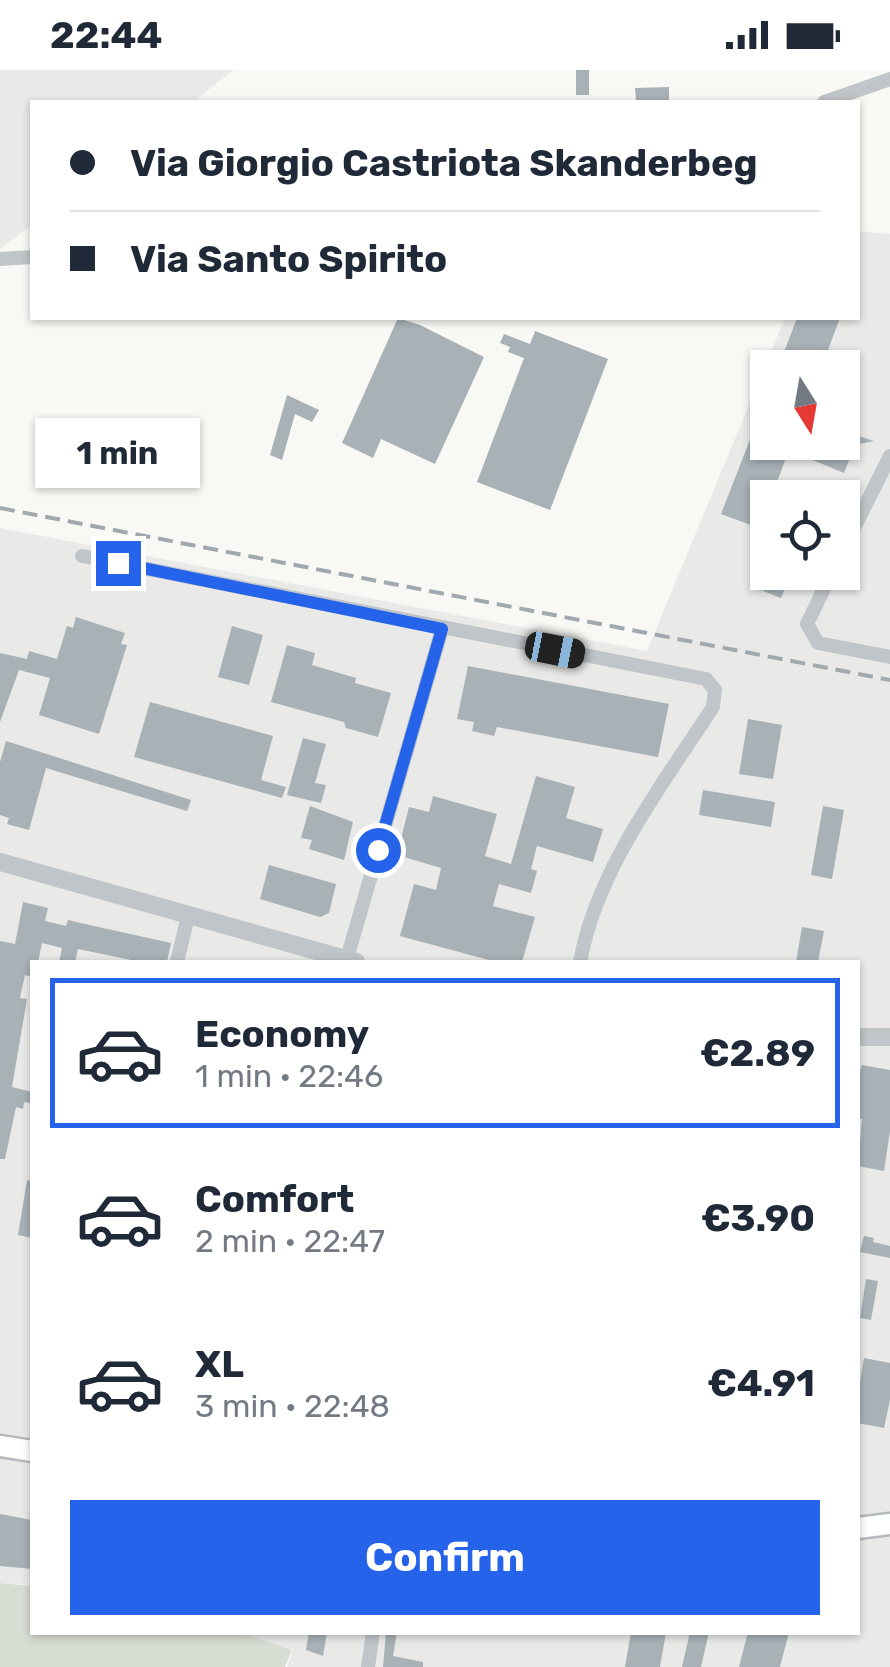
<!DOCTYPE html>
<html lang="en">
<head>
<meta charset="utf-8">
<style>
  :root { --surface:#fff; --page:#f6f6f7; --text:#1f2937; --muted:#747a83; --line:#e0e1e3; --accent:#2563eb }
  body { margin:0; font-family:Rubik,sans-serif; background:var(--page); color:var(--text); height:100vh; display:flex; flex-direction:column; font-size:38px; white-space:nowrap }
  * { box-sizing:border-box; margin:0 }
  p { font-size:32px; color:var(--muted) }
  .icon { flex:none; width:55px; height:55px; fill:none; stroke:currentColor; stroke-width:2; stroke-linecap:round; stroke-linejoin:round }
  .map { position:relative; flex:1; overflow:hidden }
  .side { position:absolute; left:30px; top:890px; width:830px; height:675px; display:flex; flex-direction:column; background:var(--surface); border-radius:0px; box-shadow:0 2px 8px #0004 }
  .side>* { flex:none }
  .hud { position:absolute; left:30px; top:30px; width:830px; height:220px; border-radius:0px; box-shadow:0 2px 8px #0004; display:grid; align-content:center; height:220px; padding:0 40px; background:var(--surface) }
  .needle { width:65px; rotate:169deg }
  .fabs { position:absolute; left:750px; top:280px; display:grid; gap:20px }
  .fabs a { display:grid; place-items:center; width:110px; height:110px; border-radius:0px; background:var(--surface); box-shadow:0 2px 8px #0004; font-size:50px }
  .end { position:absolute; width:45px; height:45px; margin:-22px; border:12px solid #2563eb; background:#fff; box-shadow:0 0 0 5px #fff }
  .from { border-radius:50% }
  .bubble { position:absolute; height:70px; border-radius:0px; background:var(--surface); box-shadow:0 2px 8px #0004; font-size:32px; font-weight:700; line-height:70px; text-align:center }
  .car { position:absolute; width:30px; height:60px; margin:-30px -15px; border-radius:12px; box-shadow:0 0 8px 2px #0007; background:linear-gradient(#222 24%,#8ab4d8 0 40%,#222 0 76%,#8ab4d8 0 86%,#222 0) }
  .hud b { display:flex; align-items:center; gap:35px; height:95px; font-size:38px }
  .hud b+b { border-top:2px solid var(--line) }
  .hud i { width:25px; height:25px; background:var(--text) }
  ul { padding:18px 0 0; list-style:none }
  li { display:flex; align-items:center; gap:30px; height:150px; margin:0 20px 15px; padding:0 20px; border:5px solid transparent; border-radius:0px }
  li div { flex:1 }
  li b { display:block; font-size:38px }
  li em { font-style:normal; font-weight:700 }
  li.current { border-color:var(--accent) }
  li>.icon { width:90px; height:90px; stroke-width:1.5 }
  .primary-button { display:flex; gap:20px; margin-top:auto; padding:20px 40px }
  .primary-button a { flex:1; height:115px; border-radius:0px; background:var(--accent); color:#fff; font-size:40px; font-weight:700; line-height:115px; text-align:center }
  .status { display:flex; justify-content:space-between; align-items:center; height:70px; padding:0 50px; background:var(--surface); direction:ltr }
  .status svg { height:28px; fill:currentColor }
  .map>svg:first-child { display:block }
</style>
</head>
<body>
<div class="status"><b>22:44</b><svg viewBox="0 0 49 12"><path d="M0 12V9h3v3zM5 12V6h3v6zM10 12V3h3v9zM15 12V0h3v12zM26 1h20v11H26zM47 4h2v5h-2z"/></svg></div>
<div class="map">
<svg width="890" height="1597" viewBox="0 0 890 1597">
  <rect width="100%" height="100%" fill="#f8f8f5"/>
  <g fill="#e9e9e8" fill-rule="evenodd">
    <polygon points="0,0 234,0 192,32 32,32 32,155 0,179"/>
    <path d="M 858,161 L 890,164 L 890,1597 L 287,1597 L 293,1580 L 235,1563 L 858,1562 L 858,892 L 32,892 L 32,1515 L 0,1513 L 0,458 L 647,581 L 785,248 L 858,248 ZM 768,298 L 842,298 L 842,372 L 768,372 ZM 768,428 L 842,428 L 842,502 L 768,502 Z"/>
  </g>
  <polygon fill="#d8ddd4" points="0,1513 32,1516 32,1562 241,1563 292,1580 285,1597 0,1597"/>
  <g fill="#a7b1b6">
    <rect x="576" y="0" width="13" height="25"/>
    <polygon points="669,17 669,30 636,30 635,18"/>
    <polygon points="398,248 420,255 484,287 435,394 381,369 373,388 342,373"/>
    <polygon points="797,248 840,248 821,298 778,298"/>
    <polygon points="535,261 608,289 550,440 477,412 524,288 508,282 510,277 500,273 504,264 530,274"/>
    <polygon points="287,325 319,340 312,352 295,344 282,390 270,385"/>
    <polygon points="767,326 768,372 792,372 771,428 768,428 759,458 721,444"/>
    <polygon points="842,361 874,371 855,375 844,403 810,389 817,372 842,372"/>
    <polygon points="766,502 800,502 796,515 788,512 781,528 763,521 769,505"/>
    <polygon points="76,547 125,563 121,574 127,575 99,664 39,645 50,608 19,600 0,652 0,583 27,589 29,581 57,589 67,556 73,558"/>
    <polygon points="232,556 263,565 249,615 218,607"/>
    <polygon points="287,575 315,583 312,595 356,608 355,613 391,623 378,667 346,658 344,652 271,632"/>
    <polygon points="468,596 669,634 658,687 497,657 494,666 472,661 474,652 457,649"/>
    <polygon points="150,632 273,666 261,710 286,717 282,728 134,687"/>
    <polygon points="748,649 782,655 773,709 739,704"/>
    <polygon points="303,668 326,674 315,713 326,715 321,733 287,725"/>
    <polygon points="6,671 191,730 187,741 46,698 29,760 7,754 9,748 0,745 0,692"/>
    <polygon points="536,706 575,717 566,748 603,759 593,792 537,776 531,799 537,801 531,823 499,814 493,836 535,847 522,892 496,892 400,866 414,814 436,820 441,798 397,785 409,737 429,742 433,726 497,744 485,786 511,794"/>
    <polygon points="703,720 775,732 771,757 699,745"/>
    <polygon points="310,736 353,752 344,790 309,779 312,770 301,768"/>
    <polygon points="823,736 844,740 832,809 811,805"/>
    <polygon points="269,795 336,814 329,843 320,847 260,829"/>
    <polygon points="23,832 48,838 45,851 66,856 68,850 76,852 171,873 167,892 141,892 78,879 75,892 59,892 62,878 42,873 38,892 32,892 32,907 25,905 20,928 27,929 12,1017 32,1022 30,1033 24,1032 23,1039 16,1037 5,1089 0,1089 0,871 15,874"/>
    <polygon points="802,857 824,861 818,892 796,892"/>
    <polygon points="862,995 890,1000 890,1061 884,1101 858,1096 862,1049 858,1048 858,1007"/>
    <polygon points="27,1110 32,1111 32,1168 18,1165"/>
    <polygon points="864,1166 874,1168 873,1172 890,1176 890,1188 860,1182"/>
    <polygon points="866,1209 878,1211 871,1250 860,1248"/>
    <polygon points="864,1288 890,1293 890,1330 884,1358 858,1353 858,1324"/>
    <polygon points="0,1444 32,1450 32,1499 0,1496"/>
    <polygon points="309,1562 327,1562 323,1586 306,1580"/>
    <polygon points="386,1562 397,1562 393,1586 423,1592 423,1597 383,1597"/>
    <polygon points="631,1562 666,1562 660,1597 625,1597"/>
    <polygon points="690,1562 709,1562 701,1597 682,1597"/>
    <polygon points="748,1562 789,1562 780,1597 739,1597"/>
  </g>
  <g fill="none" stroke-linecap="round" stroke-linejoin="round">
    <defs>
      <g id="secondary">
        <polyline points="0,1376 32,1381"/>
        <polyline points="858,1458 890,1454"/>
      </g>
    </defs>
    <use href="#secondary" stroke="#b3b9bd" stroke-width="25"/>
    <g stroke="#c0c5c9" stroke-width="14">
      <polyline points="824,32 890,9"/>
      <polyline points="0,189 32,187"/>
      <polyline points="842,482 890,386"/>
      <path d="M 82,486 L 706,609 L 715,620 L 713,637 C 662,715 597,799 580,892"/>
      <polyline points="832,502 807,554 818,573 890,587"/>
      <polyline points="177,892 188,846"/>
      <polyline points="346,892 442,559"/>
      <polyline points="368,1597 373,1562"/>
    </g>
    <g stroke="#c0c5c9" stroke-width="18">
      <polyline points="0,792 356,892"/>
      <polyline points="858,967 890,967"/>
    </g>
    <use href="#secondary" stroke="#fff" stroke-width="20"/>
    <polyline stroke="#a1a9ae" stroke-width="4" stroke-dasharray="15 8" stroke-linecap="butt" points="0,438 890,610"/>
  </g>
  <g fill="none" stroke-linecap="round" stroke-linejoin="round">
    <polyline stroke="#2563eb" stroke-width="12" points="118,493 442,559 378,780"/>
  </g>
</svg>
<div class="fabs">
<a><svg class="needle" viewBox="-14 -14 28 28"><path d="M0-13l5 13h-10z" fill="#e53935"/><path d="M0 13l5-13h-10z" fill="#747a83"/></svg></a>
<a><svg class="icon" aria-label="locate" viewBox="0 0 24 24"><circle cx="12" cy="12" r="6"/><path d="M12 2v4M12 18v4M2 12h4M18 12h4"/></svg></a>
</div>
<i class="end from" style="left:378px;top:780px"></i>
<i class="end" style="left:118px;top:493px"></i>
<div class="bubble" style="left:35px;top:348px;width:165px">1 min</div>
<i class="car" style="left:555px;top:580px;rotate:101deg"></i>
<div class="hud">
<b><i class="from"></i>Via Giorgio Castriota Skanderbeg</b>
<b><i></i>Via Santo Spirito</b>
</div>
<section class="side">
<ul>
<li class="current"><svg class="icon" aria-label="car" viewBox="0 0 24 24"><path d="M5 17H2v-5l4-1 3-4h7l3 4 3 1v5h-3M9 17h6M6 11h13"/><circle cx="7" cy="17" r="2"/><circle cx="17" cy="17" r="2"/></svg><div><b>Economy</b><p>1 min · 22:46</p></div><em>€2.89</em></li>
<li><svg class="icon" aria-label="car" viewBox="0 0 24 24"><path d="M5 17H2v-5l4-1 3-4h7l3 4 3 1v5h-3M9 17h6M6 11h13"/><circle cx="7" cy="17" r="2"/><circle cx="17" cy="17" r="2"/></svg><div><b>Comfort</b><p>2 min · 22:47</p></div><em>€3.90</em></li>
<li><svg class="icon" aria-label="car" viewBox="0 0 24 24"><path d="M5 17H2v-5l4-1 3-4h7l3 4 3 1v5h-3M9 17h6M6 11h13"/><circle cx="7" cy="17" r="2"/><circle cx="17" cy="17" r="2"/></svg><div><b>XL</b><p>3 min · 22:48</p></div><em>€4.91</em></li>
</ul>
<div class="primary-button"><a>Confirm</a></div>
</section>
</div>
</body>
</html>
